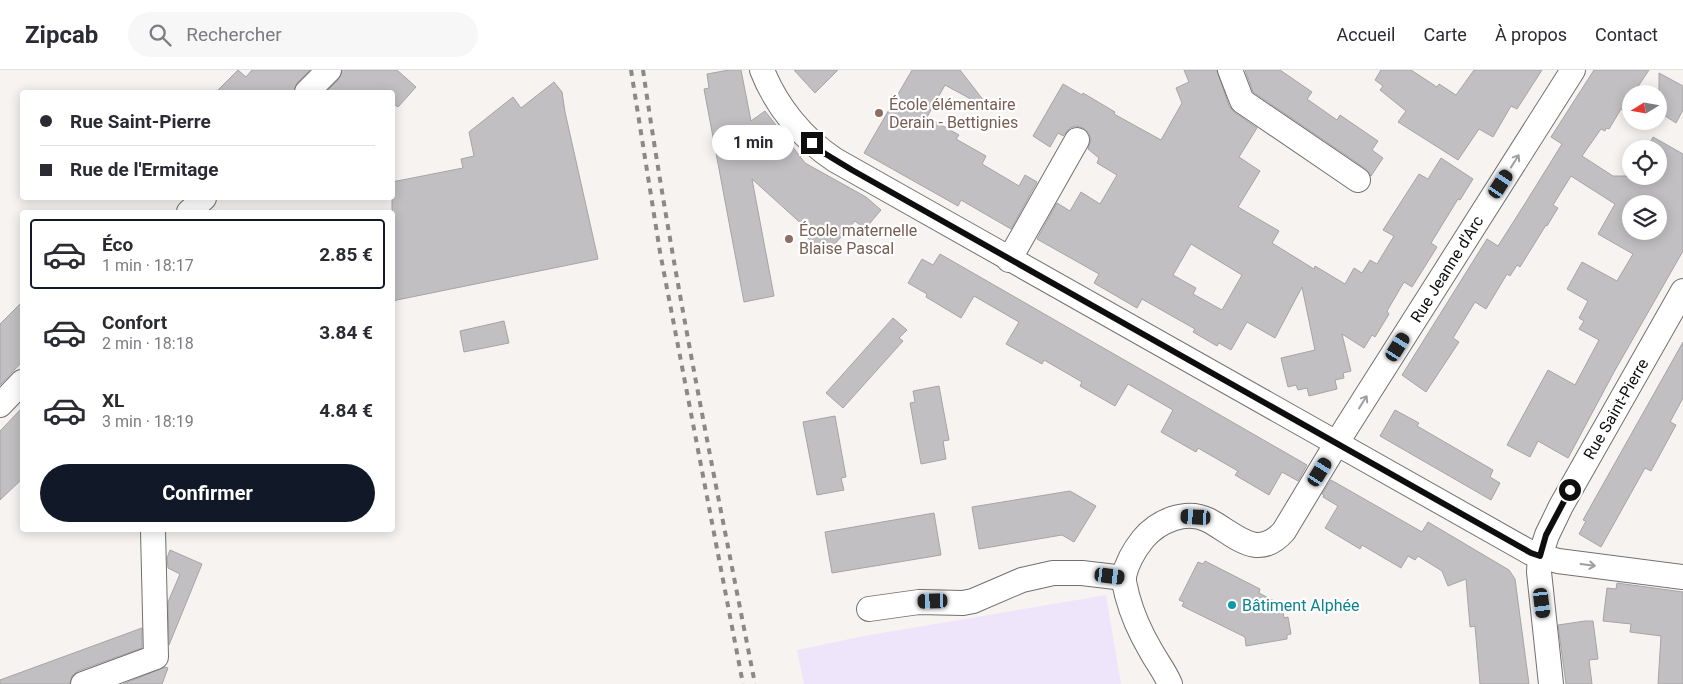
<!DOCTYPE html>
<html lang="fr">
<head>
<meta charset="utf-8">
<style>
  :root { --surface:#fff; --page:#f7f7f7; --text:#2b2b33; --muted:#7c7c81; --line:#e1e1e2; --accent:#111827 }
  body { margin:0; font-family:Roboto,sans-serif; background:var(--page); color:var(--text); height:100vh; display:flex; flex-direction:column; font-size:19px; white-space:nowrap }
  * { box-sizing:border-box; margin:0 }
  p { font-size:16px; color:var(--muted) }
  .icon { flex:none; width:28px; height:28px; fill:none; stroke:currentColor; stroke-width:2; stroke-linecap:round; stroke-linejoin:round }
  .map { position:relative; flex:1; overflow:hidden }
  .panel { position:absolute; left:20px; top:140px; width:375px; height:322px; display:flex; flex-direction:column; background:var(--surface); border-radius:5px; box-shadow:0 2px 12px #0003 }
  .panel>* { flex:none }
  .hud { position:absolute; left:20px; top:20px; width:375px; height:110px; border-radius:5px; box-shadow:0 2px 12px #0003; display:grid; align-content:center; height:110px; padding:0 20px; background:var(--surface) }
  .needle { width:32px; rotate:259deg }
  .fabs { position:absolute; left:1622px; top:15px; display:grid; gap:10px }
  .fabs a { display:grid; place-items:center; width:45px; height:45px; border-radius:50%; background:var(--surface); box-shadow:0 2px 12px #0003; font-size:25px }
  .end { position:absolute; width:22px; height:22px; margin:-11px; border:6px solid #0f0e0e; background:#fff; box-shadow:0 0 0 2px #fff }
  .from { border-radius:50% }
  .bubble { position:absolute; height:35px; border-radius:18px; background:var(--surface); box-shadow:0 2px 12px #0003; font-size:16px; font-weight:700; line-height:35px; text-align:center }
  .car { position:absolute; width:15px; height:30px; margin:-15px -8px; border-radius:6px; box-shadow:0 0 4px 1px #0007; background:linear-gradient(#222 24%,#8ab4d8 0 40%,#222 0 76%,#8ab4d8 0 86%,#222 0) }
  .hud b { display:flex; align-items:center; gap:18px; height:48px; font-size:19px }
  .hud b+b { border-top:1px solid var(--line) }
  .hud i { width:12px; height:12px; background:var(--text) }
  ul { padding:9px 0 0; list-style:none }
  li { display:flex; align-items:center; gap:15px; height:70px; margin:0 10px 8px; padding:0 10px; border:2px solid transparent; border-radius:5px }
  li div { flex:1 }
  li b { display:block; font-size:19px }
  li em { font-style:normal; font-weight:700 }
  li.active { border-color:var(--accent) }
  li>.icon { width:45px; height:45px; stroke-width:1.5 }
  .cta { display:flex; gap:10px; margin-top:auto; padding:10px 20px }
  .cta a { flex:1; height:58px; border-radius:30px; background:var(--accent); color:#fff; font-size:20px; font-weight:700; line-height:58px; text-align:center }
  header { display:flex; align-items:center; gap:30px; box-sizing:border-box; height:70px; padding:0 25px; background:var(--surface); border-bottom:1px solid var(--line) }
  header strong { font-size:24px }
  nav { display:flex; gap:28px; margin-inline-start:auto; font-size:18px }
  .search { width:350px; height:45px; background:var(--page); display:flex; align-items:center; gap:12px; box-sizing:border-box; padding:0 18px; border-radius:28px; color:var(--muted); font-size:19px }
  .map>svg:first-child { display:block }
</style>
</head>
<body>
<header>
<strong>Zipcab</strong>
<div class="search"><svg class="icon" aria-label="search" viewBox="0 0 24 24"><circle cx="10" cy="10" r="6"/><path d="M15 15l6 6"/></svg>Rechercher</div>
<nav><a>Accueil</a><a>Carte</a><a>À propos</a><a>Contact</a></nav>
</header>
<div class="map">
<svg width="1683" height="614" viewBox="0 0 1683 614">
  <rect width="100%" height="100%" fill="#f6f3f1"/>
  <polygon fill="#efe5fa" points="1106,525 1121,614 804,614 797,580 864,566"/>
  <g fill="#c1bfc1" stroke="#a6a4a6" fill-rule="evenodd">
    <polygon points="238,0 246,7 252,0 310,0 297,13 294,22 216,22"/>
    <polygon points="342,0 397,0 416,17 398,37 392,33 392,22 326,22 339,9"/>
    <polygon points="729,0 741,0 751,51 765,41 805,93 866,127 881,140 865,159 855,151 826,184 802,163 806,158 752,109 774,226 744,232 704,19 709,18 707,4"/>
    <polygon points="794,0 838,0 815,23"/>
    <polygon points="912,0 960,0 991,40 945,15 927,47 959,65 956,69 986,86 982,94 1019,116 1025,105 1037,112 1011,159 961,130 958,136 864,83"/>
    <path d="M 1184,0 L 1217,0 L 1229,36 L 1234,42 L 1257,58 L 1239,87 L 1260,101 L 1238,137 L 1279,161 L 1272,173 L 1314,199 L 1315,196 L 1345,214 L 1354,198 L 1362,203 L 1370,190 L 1377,194 L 1394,166 L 1383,160 L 1419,104 L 1428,109 L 1441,88 L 1473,109 L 1460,130 L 1458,129 L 1431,173 L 1437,177 L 1412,217 L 1404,212 L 1387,241 L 1389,244 L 1375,267 L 1372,265 L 1364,278 L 1342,264 L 1351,301 L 1343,303 L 1344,308 L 1335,310 L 1337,319 L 1309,326 L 1307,318 L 1298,320 L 1296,315 L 1288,317 L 1281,288 L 1315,280 L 1302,217 L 1275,268 L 1247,252 L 1231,280 L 1219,273 L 1217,276 L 1193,262 L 1195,259 L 1142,229 L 1137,238 L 1094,213 L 1099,204 L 1037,169 L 1057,133 L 1070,141 L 1081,122 L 1100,134 L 1117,105 L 1097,93 L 1099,88 L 1088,79 L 1091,69 L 1089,63 L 1083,58 L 1076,56 L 1070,58 L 1063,66 L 1058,63 L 1050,77 L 1033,66 L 1063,14 L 1082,25 L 1083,23 L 1115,42 L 1114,44 L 1161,70 L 1182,33 L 1176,18 L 1189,12 ZM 1191,174 L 1242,205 L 1222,240 L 1193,224 L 1196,218 L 1173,205 Z"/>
    <polygon points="1245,0 1280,0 1312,22 1307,29 1337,50 1340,45 1378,71 1372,80 1383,88 1371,106 1366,99 1253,22"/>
    <polygon points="1381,0 1411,0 1437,17 1439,14 1456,25 1474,0 1542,0 1517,39 1511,36 1493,67 1479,59 1458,90 1398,52 1406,41 1380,20 1383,16 1375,10"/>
    <path d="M 1594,0 L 1649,0 L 1633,24 L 1631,24 L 1631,27 L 1623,40 L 1621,39 L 1609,59 L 1606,58 L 1605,61 L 1601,59 L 1582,86 L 1613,106 L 1659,106 L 1659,79 L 1647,79 L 1653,67 L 1683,84 L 1683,181 L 1614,302 L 1568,388 L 1538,371 L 1530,387 L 1507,375 L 1548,300 L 1575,315 L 1599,270 L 1579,259 L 1584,251 L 1579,248 L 1588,231 L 1567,219 L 1582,192 L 1617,211 L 1633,184 L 1598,164 L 1615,134 L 1571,106 L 1553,135 L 1558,138 L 1547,156 L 1546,155 L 1520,197 L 1517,195 L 1510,206 L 1507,204 L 1486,239 L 1475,232 L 1453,268 L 1459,272 L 1426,322 L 1402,305 L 1487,169 L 1498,176 L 1526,132 L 1562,74 L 1551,67 ZM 1631,134 L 1659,134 L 1659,161 L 1631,161 Z"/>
    <polygon points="1659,3 1683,16 1683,40 1676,53 1659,42"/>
    <polygon points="554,12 562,22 565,42 598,189 392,231 392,112 463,98 461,89 474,86 469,62 513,27 521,38"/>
    <polygon points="940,184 1307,395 1298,411 1282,402 1269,425 1235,405 1238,401 1198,378 1196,382 1161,362 1173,340 1128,314 1115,336 1080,316 1082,312 1044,290 1042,294 1006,274 1019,252 974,226 961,248 926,227 927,224 908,213 922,189 933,195"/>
    <polygon points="22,232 22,292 0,315 0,254"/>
    <polygon points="893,248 907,260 899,268 903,271 843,338 826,323"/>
    <polygon points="504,251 509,273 464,282 460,261"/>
    <polygon points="1683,272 1683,328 1670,352 1676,355 1651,401 1645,398 1601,477 1579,464 1586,451 1583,450"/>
    <polygon points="939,316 949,370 943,371 946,389 921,394 910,333 915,332 913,321"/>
    <polygon points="22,338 22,409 0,430 0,361"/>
    <polygon points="1395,340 1419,353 1417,356 1493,400 1490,407 1500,413 1491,430 1380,366"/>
    <polygon points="835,346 846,407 841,408 844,420 817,425 803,352"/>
    <polygon points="1331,410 1422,462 1428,452 1509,500 1515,509 1529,614 1480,614 1475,556 1470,557 1466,509 1448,516 1442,501 1418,486 1415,490 1408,486 1401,498 1362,475 1360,479 1325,458 1338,436 1323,427 1324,425 1322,424"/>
    <polygon points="1070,421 1096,436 1074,472 1062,465 979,479 972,437"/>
    <polygon points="934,443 941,485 832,503 825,462"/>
    <polygon points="170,480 202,494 169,575 168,532 180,504 168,498 167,488"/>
    <polygon points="1205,491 1260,519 1259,523 1282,535 1284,548 1288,547 1291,564 1287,565 1287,569 1246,576 1245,567 1182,536 1184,532 1179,530 1198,492 1203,494"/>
    <polygon points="1617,513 1683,522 1683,614 1658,614 1661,566 1630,562 1631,554 1603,551 1607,518 1616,519"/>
    <polygon points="1585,551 1593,551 1598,589 1589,590 1592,614 1566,614 1558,555"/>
    <polygon points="142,558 142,578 78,601 72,606 70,614 0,614 0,610"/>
    <polygon points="165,597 168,598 162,614 123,614"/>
  </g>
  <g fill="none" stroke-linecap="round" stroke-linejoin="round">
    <defs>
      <g id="minor">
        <path d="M 762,0 C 776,36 803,69 835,90 L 1531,483 L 1558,491 L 1683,507"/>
        <polyline points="1230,0 1242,31 1358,110"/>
        <polyline points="307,22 329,0"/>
        <polyline points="189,142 204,128"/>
        <polyline points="1009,190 1077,70"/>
        <polyline points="0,335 22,312"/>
        <polyline points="869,539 919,532 963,533 973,531 1022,510 1053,503 1082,503 1124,508"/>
        <polyline points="83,614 156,587 153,460"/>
        <path d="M 1170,614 C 1165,602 1157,592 1151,581 C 1141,564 1132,544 1127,525 C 1126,519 1123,511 1124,506 C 1127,493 1135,479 1143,469 C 1158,451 1186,439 1208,450 C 1235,464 1257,492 1284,461 L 1346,358 L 1573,0"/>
        <polyline points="1551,614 1539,502 1540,486 1547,465 1561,436 1683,221"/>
      </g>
    </defs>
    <use href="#minor" stroke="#73716f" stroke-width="26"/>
    <use href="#minor" stroke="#fff" stroke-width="24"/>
    <g stroke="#8b8988" stroke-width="4" stroke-dasharray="6 6" stroke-linecap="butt">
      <polyline points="631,0 660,182 743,614"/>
      <path d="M 643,0 C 673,206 715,410 755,614"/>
    </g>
  </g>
  <defs><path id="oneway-shaft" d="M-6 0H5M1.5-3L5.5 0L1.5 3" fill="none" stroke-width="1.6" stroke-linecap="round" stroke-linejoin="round" transform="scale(1.25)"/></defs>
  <g stroke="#9f9f9f">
    <use href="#oneway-shaft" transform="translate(1515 91) rotate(-58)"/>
    <use href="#oneway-shaft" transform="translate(1363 332) rotate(-58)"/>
    <use href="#oneway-shaft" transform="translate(1588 495) rotate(7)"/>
  </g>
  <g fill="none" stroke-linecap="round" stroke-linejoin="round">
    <polyline stroke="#0f0e0e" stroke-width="6" points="812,73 819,80 852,100 1531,483 1540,486 1546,465 1570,420"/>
  </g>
  <g fill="#8d6e63" stroke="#fff" stroke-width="2">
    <circle cx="879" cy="43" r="5"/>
    <circle cx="789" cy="169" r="5"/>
  </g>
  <circle fill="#0f9aa8" stroke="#fff" stroke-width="2" cx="1232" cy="535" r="5"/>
  <g text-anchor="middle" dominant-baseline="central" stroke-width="4.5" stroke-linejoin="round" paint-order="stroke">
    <g font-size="16" fill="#785e54" stroke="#fff" text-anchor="start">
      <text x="889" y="34">École élémentaire<tspan x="889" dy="18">Derain - Bettignies</tspan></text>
      <text x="799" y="160">École maternelle<tspan x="799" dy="18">Blaise Pascal</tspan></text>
    </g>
    <g font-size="16" fill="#0f0e0e" stroke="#fff">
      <text transform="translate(1447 199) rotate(-58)">Rue Jeanne d'Arc</text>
      <text transform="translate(1616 339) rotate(-60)">Rue Saint-Pierre</text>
    </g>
    <g font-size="16" fill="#0d838f" stroke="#fff" text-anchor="start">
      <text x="1242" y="535">Bâtiment Alphée</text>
    </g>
  </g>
</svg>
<div class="fabs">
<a><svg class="needle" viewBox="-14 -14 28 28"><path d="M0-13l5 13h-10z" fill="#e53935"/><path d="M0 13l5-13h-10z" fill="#7c7c81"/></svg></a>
<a><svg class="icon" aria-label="locate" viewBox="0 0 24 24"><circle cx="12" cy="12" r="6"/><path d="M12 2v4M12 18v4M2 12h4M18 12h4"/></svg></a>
<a><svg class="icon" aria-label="layers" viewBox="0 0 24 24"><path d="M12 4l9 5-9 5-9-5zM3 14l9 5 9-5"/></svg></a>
</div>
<i class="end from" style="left:1570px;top:420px"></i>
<i class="end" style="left:812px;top:73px"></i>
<div class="bubble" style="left:712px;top:55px;width:82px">1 min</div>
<i class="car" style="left:1501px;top:114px;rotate:33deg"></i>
<i class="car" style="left:1398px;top:277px;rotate:32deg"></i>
<i class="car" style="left:1320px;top:402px;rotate:32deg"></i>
<i class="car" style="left:1196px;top:447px;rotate:273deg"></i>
<i class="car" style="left:1110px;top:506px;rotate:97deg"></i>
<i class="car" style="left:933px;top:531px;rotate:268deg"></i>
<i class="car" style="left:1542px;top:533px;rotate:173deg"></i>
<div class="hud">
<b><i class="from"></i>Rue Saint-Pierre</b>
<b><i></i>Rue de l'Ermitage</b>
</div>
<section class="panel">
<ul>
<li class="active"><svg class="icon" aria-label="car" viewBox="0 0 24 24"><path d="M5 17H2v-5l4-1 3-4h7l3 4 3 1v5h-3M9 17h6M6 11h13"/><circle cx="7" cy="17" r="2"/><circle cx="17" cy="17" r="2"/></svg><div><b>Éco</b><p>1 min · 18:17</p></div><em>2.85 €</em></li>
<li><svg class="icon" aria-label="car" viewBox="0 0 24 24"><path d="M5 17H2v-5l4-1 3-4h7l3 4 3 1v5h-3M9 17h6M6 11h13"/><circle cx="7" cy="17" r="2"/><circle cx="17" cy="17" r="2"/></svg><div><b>Confort</b><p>2 min · 18:18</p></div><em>3.84 €</em></li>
<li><svg class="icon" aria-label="car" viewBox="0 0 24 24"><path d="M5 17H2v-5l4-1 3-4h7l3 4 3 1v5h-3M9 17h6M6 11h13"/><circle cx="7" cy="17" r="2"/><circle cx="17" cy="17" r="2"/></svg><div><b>XL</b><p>3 min · 18:19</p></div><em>4.84 €</em></li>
</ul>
<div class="cta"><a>Confirmer</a></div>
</section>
</div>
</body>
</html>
